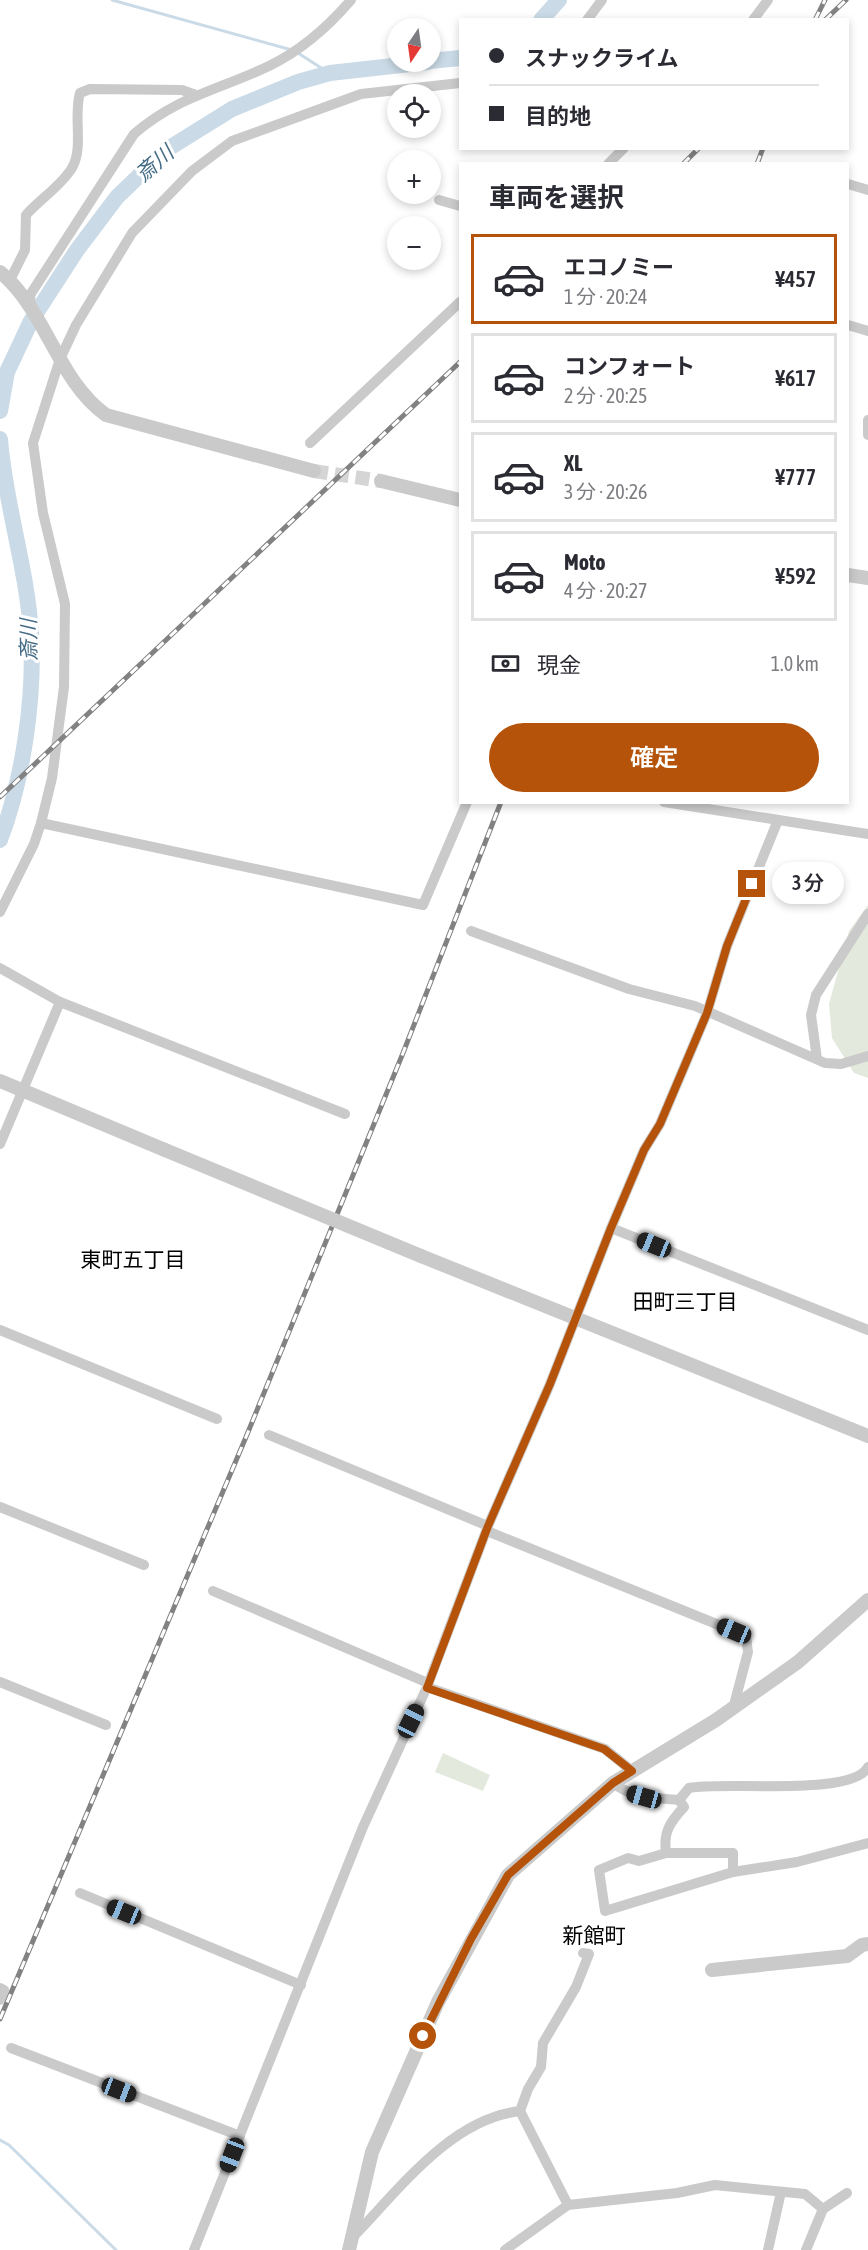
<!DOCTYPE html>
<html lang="ja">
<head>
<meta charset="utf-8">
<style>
  :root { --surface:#fff; --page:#f2f2f3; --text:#2b2b33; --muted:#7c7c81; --line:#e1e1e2; --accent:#b45309 }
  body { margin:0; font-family:"Asap Condensed","Noto Sans JP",sans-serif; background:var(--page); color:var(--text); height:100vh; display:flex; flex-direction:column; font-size:22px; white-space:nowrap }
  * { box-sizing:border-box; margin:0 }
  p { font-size:20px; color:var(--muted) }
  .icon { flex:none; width:33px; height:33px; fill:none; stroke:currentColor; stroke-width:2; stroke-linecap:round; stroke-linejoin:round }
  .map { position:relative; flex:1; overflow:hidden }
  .panel { position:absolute; left:459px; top:162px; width:390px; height:642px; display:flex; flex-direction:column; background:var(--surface); border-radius:0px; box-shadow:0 3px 9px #0003 }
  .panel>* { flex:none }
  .banner { position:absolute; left:459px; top:18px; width:390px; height:132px; border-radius:0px; box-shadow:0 3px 9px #0003; display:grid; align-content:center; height:132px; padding:0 30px; background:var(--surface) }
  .needle { width:39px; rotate:193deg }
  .controls { position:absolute; left:387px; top:18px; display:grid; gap:12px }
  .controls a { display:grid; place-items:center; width:54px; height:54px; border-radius:50%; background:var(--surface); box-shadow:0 3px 9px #0003; font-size:30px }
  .end { position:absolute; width:27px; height:27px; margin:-14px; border:8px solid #b45309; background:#fff; box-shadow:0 0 0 3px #fff }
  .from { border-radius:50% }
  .bubble { position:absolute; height:42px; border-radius:21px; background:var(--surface); box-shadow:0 3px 9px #0003; font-size:20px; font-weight:600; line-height:42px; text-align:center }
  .car { position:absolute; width:18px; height:36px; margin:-18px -9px; border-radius:8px; box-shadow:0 0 4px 2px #0007; background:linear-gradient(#222 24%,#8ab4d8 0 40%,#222 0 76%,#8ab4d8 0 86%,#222 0) }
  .banner b { display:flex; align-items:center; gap:21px; height:57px; font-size:22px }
  .banner b+b { border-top:2px solid var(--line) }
  .banner i { width:15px; height:15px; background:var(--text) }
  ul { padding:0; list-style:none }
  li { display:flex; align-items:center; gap:18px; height:90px; margin:0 12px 9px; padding:0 18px; border:3px solid var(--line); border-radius:0px }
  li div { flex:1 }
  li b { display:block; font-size:22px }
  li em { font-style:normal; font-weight:600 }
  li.current { border-color:var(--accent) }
  li>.icon { width:54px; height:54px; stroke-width:1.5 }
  h2 { padding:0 30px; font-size:27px; line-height:72px }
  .pay { display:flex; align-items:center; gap:15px; height:66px; padding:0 30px; font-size:22px }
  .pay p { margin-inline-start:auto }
  .action { display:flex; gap:12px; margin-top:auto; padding:12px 30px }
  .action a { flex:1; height:69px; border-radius:36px; background:var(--accent); color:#fff; font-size:24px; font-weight:600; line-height:69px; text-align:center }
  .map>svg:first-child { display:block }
</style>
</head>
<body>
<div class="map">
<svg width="868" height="2250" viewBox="0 0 868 2250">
  <rect width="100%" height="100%" fill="#fff"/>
  <g fill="#e3e9dc">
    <polygon points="868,905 868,1078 854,1073 832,1038 829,1004 849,931"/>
    <polygon points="443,1753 490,1775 483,1791 435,1772"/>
  </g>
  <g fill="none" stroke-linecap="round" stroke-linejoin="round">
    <g stroke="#cadbe7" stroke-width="3">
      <polyline points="112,0 292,50"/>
      <polyline points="298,53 329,73"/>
      <polyline points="0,2140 9,2145 116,2250"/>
    </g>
    <g stroke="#cadbe7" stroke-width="16">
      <polyline points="541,20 559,0"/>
      <polyline points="430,61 460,58"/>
      <polyline points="0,411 7,372 31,321 77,250 117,197 166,150 232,109 298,82 330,73 428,62"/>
      <path d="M 0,439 C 5,504 27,568 31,633 C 35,697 23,780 0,840"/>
    </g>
    <polyline stroke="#d5d5d5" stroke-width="14" stroke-dasharray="14 7" stroke-linecap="butt" points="314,471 381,481"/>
    <g stroke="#cacaca" stroke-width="10">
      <polyline points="587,20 602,0"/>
      <polyline points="753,20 768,0"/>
      <polyline points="608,164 624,148"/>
      <polyline points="848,184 868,190"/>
      <polyline points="439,200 460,206"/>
      <path d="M 10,280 L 25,250 L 26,215 C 40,199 61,186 72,168 C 84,147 73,116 80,93 L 90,89 L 182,90 L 196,95"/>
      <path d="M 31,306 L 30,295 L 134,134 C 178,96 219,90 269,66 C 302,50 327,28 351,0"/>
      <polyline points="848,325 868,331"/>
      <polyline points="868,420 868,435"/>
      <polyline points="310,443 460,302"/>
      <polyline points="664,802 868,834"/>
      <polyline points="41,823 423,905 467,802"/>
      <polyline points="0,912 34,844 41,823 52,778 64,687 65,604 43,513 33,443 60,359 76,325 132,233 192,171 232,141 361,94 460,83"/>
      <polyline points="471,931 629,989 695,1006 825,1063 841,1064 868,1056"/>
      <polyline points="0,968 60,1002 345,1114"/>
      <polyline points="817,1059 811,1015 816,995 868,914"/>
      <polyline points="0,1144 60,1002"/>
      <polyline points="611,1228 868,1330"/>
      <polyline points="0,1330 217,1419"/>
      <polyline points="269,1435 488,1526"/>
      <polyline points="0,1507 144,1565"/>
      <polyline points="487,1531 746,1636 748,1652 734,1705"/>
      <polyline points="213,1591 428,1683"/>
      <polyline points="0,1682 106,1725"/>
      <polyline points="427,1687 605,1749 632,1771"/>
      <path d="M 613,1783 C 632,1798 655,1798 679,1800"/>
      <path d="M 679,1800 L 689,1788 C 723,1781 853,1797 868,1767"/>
      <path d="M 679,1800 L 684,1807 C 670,1822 663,1832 666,1853 L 733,1853 L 733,1872"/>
      <polyline points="666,1853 639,1861 628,1858 599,1870 605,1911 733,1872 797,1862 868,1843"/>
      <polyline points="80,1893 301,1985"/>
      <polyline points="0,1988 4,1990 0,2000"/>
      <polyline points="11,2048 240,2136"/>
      <polyline points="568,2205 520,2111 528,2089 541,2067 543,2043 576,1987 589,1954 583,1953"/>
      <path d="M 352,2238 C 399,2190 450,2119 520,2111"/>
      <polyline points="194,2250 363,1827 427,1687 488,1526 550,1384 611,1228 644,1150 660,1124 707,1013 727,946 778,820"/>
      <polyline points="505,2250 568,2205 677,2193 715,2185 805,2194 823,2209"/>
      <polyline points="768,2250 781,2192"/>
      <polyline points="806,2250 823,2209 847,2193"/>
    </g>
    <g stroke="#cacaca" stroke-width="14">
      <path d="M 0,272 C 47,311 57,380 106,415 L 314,471"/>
      <polyline points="381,481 460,500"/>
      <polyline points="848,575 868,578"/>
      <polyline points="0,1081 165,1150"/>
      <polyline points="421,1256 868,1436"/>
      <polyline points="712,1970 847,1956 862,1945 868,1944"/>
      <polyline points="349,2250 372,2152 438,2002 508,1875 613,1783 716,1720 798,1662 868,1600"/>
    </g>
    <defs>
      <g id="rail">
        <polyline points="815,20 825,0"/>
        <polyline points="825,20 846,0"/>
        <polyline points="683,164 699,148"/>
        <polyline points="757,164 763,148"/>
        <polyline points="0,797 460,362"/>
        <polyline points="0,2019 246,1437 403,1053 501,802"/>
      </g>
    </defs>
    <use href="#rail" stroke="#828282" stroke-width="5"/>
    <use href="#rail" stroke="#fff" stroke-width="3" stroke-dasharray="9" stroke-linecap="butt"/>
    <polyline stroke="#cacaca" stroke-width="14" points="165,1150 421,1256"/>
  </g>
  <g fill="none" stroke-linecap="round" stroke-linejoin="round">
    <polyline stroke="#b45309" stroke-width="8" points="423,2036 471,1939 508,1875 613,1783 632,1771 604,1749 427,1688 488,1526 550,1384 611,1228 644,1150 660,1124 707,1013 727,946 752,884"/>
  </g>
  <g text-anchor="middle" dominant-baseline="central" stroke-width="6" stroke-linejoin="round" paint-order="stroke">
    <g font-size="21" font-style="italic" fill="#446b86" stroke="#fff">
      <text transform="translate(154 163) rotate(-41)">斎川</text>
      <text transform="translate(28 640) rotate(-91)">斎川</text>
    </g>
    <g font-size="21" fill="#000" stroke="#fff">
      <text x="133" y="1259">東町五丁目</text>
      <text x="685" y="1301">田町三丁目</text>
      <text x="594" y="1935">新館町</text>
    </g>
  </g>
</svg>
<div class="controls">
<a><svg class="needle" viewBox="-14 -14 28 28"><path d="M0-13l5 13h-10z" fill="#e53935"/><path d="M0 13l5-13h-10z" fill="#7c7c81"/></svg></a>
<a><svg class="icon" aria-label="locate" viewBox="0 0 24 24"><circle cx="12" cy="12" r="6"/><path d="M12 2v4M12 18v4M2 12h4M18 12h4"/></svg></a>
<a>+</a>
<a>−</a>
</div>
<i class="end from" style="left:423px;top:2036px"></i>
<i class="end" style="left:752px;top:884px"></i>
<div class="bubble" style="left:772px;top:862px;width:72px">3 分</div>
<i class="car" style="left:654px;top:1245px;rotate:292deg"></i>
<i class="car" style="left:734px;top:1631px;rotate:293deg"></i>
<i class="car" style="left:411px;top:1721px;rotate:26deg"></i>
<i class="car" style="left:644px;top:1797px;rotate:286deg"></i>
<i class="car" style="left:124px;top:1912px;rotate:292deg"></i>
<i class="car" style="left:119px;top:2090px;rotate:111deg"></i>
<i class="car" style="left:232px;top:2155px;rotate:201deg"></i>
<div class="banner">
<b><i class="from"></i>スナックライム</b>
<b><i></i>目的地</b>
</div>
<section class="panel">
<h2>車両を選択</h2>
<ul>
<li class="current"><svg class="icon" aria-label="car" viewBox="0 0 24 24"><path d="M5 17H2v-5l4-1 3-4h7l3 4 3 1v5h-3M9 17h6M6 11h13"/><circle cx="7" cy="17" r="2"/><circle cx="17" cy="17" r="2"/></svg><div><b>エコノミー</b><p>1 分 · 20:24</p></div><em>¥457</em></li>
<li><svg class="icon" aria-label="car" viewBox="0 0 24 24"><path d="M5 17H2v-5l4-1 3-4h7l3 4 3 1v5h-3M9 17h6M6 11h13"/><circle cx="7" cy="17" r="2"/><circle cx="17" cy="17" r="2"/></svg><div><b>コンフォート</b><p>2 分 · 20:25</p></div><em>¥617</em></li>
<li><svg class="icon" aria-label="car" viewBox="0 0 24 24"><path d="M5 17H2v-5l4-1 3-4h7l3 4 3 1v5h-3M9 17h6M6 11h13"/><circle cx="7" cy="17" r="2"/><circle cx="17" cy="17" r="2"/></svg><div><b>XL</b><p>3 分 · 20:26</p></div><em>¥777</em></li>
<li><svg class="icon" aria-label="car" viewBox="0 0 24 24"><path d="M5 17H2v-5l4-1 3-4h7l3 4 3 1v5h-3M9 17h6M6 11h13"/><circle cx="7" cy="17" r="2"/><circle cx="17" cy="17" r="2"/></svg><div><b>Moto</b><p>4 分 · 20:27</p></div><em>¥592</em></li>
</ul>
<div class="pay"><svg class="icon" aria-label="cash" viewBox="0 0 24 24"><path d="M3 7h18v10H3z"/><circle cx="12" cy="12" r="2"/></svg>現金<p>1.0 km</p></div>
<div class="action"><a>確定</a></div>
</section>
</div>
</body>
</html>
